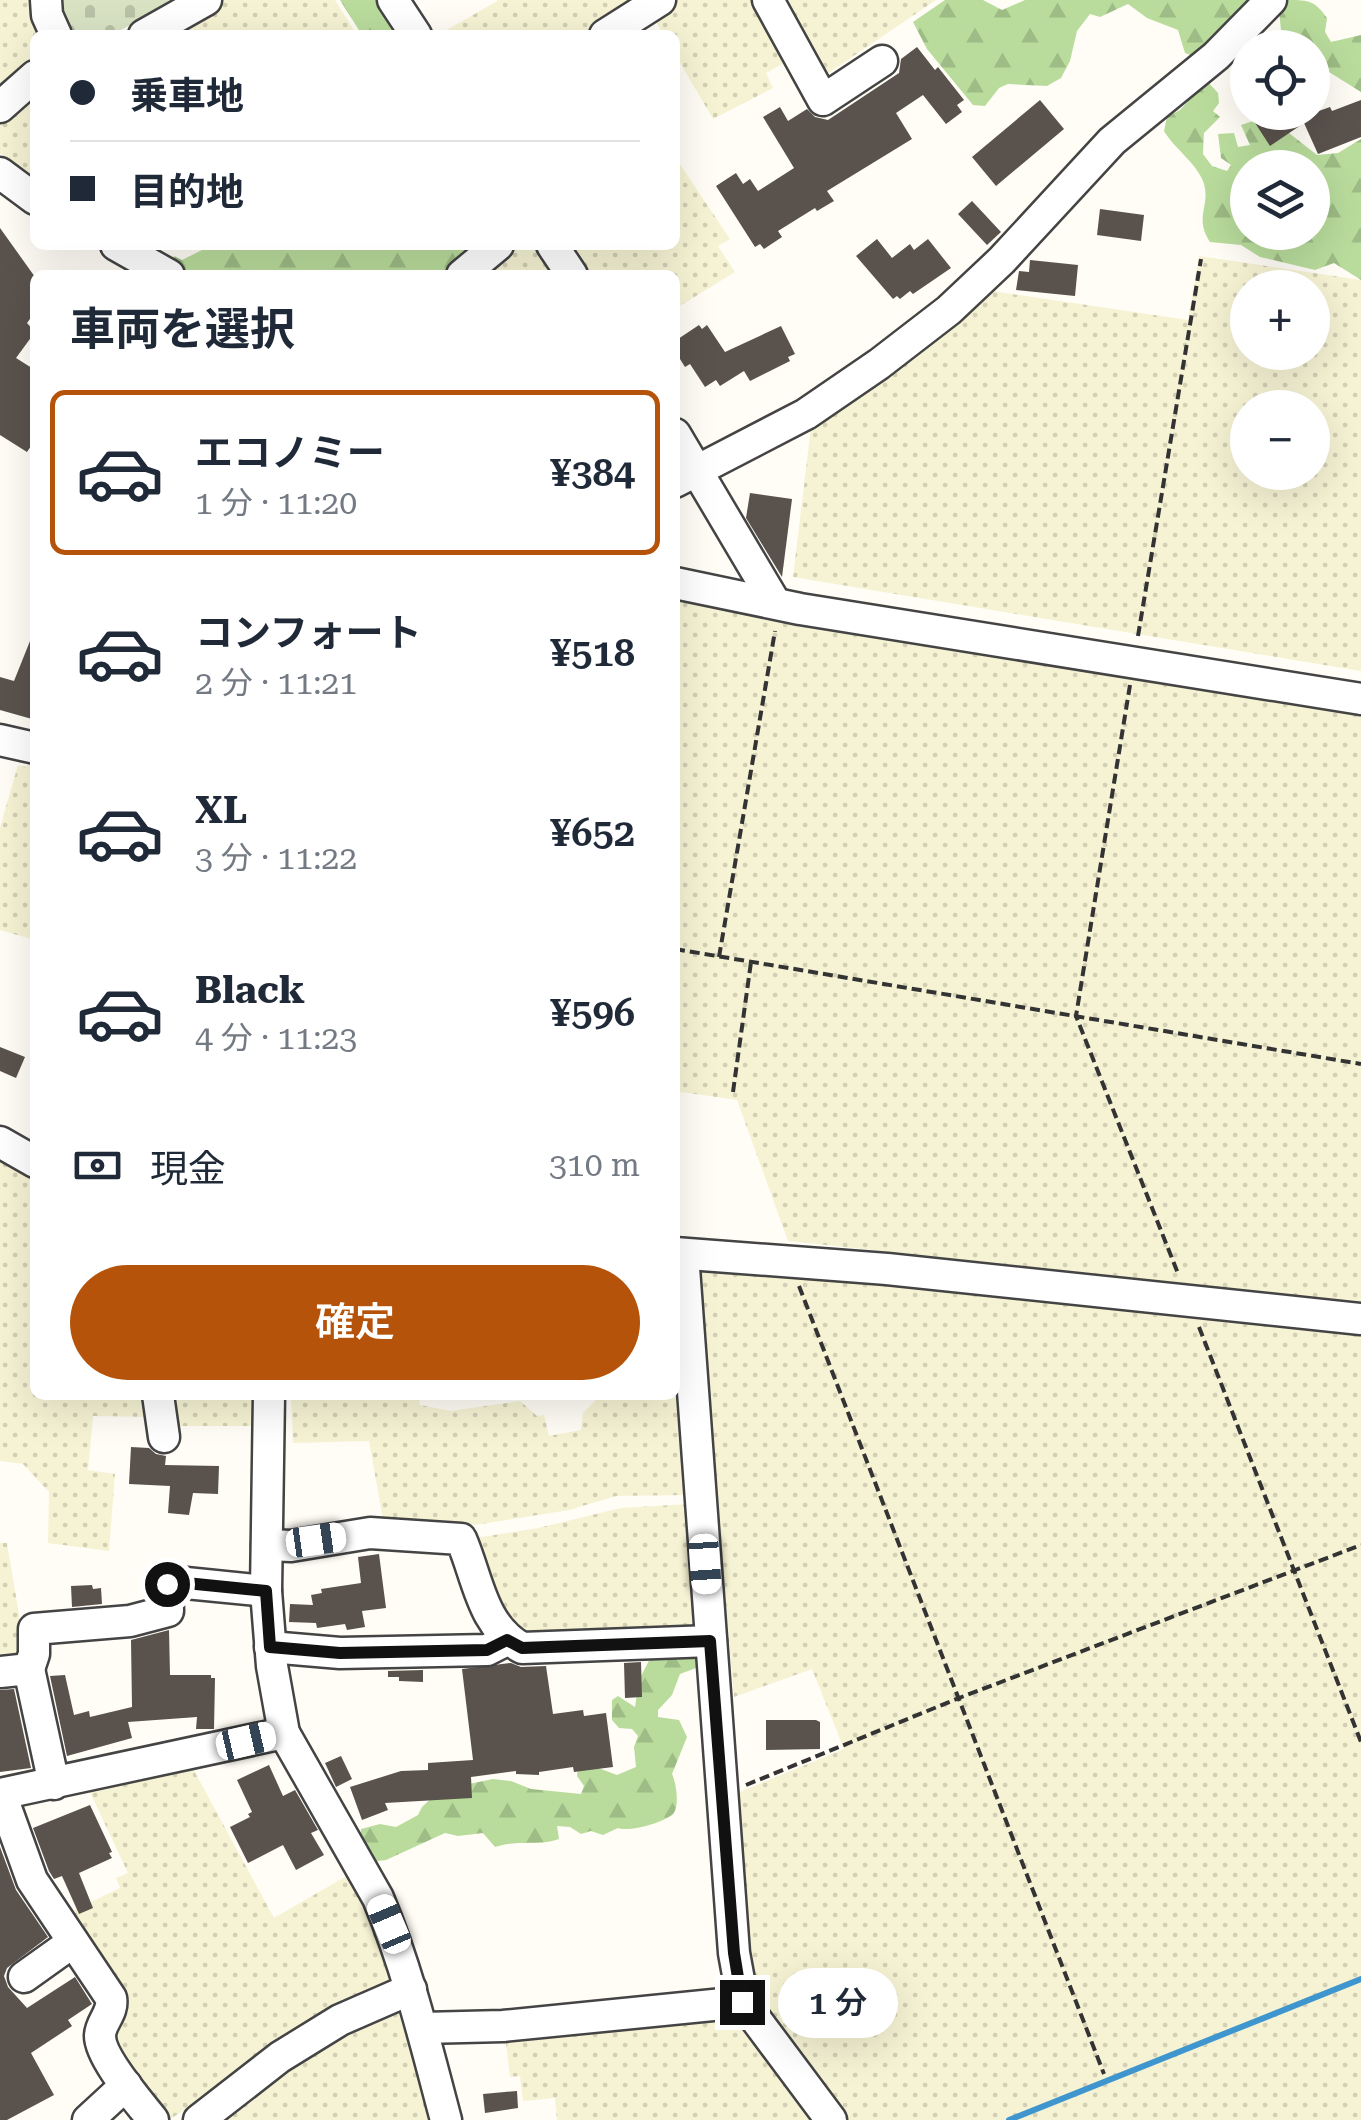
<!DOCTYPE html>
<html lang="ja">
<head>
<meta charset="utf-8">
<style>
  :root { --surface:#fff; --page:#f2f2f3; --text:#1f2937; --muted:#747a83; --line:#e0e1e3; --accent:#b45309 }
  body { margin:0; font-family:"Roboto Serif","Noto Sans JP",serif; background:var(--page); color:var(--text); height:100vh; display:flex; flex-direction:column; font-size:38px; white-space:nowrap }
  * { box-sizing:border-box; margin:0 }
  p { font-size:32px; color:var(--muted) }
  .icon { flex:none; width:55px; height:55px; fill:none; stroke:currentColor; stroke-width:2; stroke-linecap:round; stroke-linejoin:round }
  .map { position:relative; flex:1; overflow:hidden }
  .drawer { position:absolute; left:30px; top:270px; width:650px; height:1130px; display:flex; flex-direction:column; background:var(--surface); border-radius:15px; box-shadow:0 10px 40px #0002 }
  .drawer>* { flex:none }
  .top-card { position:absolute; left:30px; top:30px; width:650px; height:220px; border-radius:15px; box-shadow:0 10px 40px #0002; display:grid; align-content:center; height:220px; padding:0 40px; background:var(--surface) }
  .fabs { position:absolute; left:1230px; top:30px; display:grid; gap:20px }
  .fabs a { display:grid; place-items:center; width:100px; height:100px; border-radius:50%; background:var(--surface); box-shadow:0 10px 40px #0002; font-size:50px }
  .end { position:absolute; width:45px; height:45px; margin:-22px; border:12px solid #111; background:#fff; box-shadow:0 0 0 5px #fff }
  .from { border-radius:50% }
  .bubble { position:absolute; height:70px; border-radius:35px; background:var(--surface); box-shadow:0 10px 40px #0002; font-size:32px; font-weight:600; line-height:70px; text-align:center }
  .car { position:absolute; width:30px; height:60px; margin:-30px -15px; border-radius:12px; box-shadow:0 0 8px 2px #0007; background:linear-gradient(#fff 24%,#345 0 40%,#fff 0 76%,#345 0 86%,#fff 0) }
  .top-card b { display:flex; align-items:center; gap:35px; height:95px; font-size:38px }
  .top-card b+b { border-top:2px solid var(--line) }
  .top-card i { width:25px; height:25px; background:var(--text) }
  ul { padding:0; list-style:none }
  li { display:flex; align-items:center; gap:30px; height:165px; margin:0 20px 15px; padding:0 20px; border:5px solid transparent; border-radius:15px }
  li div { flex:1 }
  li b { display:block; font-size:38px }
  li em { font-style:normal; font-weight:600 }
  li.current { border-color:var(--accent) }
  li>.icon { width:90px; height:90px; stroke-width:1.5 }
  h2 { padding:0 40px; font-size:45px; line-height:120px }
  .pay { display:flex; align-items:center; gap:25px; height:110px; padding:0 40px; font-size:38px }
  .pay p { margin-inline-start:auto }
  .button { display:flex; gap:20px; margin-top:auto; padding:20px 40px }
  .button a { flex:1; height:115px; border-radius:60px; background:var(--accent); color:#fff; font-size:40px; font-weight:600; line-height:115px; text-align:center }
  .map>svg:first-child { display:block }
</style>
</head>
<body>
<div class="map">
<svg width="1361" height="2120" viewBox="0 0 1361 2120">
  <defs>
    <pattern id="farmland-dots" width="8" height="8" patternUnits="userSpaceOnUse" patternTransform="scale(2.5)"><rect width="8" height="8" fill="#f6f3d4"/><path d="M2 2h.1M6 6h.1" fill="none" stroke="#d2cfb5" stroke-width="1.8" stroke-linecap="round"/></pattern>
    <pattern id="forest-firs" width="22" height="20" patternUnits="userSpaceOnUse" patternTransform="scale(2.5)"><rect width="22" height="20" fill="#b9dc9c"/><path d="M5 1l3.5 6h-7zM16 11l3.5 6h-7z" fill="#9ebc85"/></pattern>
    <pattern id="cemetery-stones" width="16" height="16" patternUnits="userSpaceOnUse" patternTransform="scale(2.5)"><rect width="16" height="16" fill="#d9e3c4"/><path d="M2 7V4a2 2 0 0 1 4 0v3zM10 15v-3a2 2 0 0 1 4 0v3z" fill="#b9c2a7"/></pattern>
  </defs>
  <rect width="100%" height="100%" fill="#fffdf5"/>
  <g fill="url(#farmland-dots)" fill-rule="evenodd">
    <polygon points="0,0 32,0 44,35 35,35 35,68 0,96"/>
    <polygon points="224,0 335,0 357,35 164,35"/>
    <polygon points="499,0 641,0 586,35 438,35"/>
    <polygon points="669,0 760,0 793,58 766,73 773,88 713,119 675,54 675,35 664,35 649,11"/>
    <polygon points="774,0 936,0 818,80"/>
    <polygon points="35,88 35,177 0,153 0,118"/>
    <polygon points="675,157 730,239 718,246 735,272 675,309 675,275 583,275 564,245 675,245"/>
    <polygon points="514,245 542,245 561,275 480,275"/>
    <path d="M 1199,256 L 1361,280 L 1361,671 L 793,577 L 811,427 L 985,290 L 1188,320 ZM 1248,288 L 1312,288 L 1312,352 L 1248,352 ZM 1248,408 L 1312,408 L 1312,472 L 1248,472 Z"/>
    <polygon points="675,601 1361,714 1361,1302 788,1241 737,1100 675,1091"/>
    <polygon points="30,753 35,755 35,940 0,930 0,828 18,765 27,767"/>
    <polygon points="0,1157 35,1178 35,1395 150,1395 151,1417 93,1416 88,1470 115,1474 109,1551 48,1543 49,1492 23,1464 0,1461"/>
    <polygon points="706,1263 1361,1328 1361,2120 840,2120 756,2004 747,1977 737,1793 844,1749 812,1669 734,1697 698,1271"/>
    <polygon points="165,1395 253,1395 254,1426 167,1426"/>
    <polygon points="291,1395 419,1395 420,1405 451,1411 520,1401 537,1416 544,1415 549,1436 581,1430 583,1413 601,1395 662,1399 680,1397 687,1495 616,1496 569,1510 481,1524 442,1527 384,1525 369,1441 293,1443"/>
    <polygon points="689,1504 697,1631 514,1636 469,1539 538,1528 621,1508"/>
    <polygon points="0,1543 7,1543 26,1656 0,1659"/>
    <polygon points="191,1765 274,1918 350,1874 382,1945 393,1977 312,2025 169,2120 125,2061 111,2035 121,1995 104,1959 68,1913 120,1888 116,1878 128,1873 88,1788"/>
    <polygon points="396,2006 420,2079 428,2120 224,2120 226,2107 322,2041"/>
    <polygon points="733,2012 816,2120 557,2120 555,2098 523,2101 520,2076 510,2077 505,2035"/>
  </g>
  <g fill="url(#forest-firs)" fill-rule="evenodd">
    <polygon points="340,0 377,0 398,35 362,35"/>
    <polygon points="945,0 983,0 1002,10 1025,0 1262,0 1198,58 1185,53 1178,30 1147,18 1128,4 1100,17 1090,14 1077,31 1070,61 1061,78 1047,86 1008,84 999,88 985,106 973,105 927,49 913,22"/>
    <path d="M 1289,0 C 1309,0 1315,1 1327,18 L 1325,32 L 1331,42 L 1361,35 L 1361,92 L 1329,72 L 1313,68 L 1312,48 L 1299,47 L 1281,30 L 1279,11 Z"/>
    <path d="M 1207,81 L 1218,93 L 1219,103 L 1213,111 L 1220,117 L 1204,133 L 1203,154 L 1212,166 L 1227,171 L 1231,165 L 1221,158 L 1218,134 L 1234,133 L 1238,147 L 1250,145 L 1241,125 L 1253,121 L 1268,129 L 1289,133 L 1317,155 L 1338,153 L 1361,139 L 1361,280 L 1334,263 L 1315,270 L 1260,257 L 1241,245 L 1210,242 C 1193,216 1212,206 1203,181 C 1196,163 1174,148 1164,131 L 1167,117 L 1180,110 ZM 1248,168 L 1312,168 L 1312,232 L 1248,232 Z"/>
    <polygon points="212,245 474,245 462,252 453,275 184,275 171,263 174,256 182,260"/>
    <path d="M 655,1649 L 700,1657 L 696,1668 L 680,1674 L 672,1695 L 658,1710 L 658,1717 L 679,1720 L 687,1737 L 672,1774 C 676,1782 680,1806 673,1814 C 663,1823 630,1832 618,1828 L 603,1835 L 591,1831 L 581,1834 L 570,1827 L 557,1826 L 559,1839 C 537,1847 518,1839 495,1847 L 483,1833 L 458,1836 L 445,1833 L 386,1860 L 370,1862 L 360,1841 L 361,1829 L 380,1824 L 396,1827 L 418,1815 L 422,1807 L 440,1790 L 493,1779 L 511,1781 L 531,1789 L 581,1794 L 584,1786 L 577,1776 L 578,1768 L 593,1766 L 617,1775 L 636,1767 L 634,1747 L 638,1736 L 632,1729 L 619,1728 L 612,1720 L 612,1700 L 618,1696 L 635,1707 L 639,1680 Z"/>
  </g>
  <polygon fill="url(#cemetery-stones)" points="56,0 175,0 112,35 75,35"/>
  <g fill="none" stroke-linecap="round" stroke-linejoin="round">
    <polyline stroke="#3f96cf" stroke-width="6" points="1009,2120 1361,1979"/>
  </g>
  <g fill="#5a524d">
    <polygon points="917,47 935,70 938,67 964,100 957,105 962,112 946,124 923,95 896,113 912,139 827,191 834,201 817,211 815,208 778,231 782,237 764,249 760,244 755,247 716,186 736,173 743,184 750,179 758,191 794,168 763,117 780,107 788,121 807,109 815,117 828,120 899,73 901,59"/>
    <polygon points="1040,100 1064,129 996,186 972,157"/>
    <polygon points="1361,100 1361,137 1318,154 1304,123 1270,146 1248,112 1316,112 1330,107 1332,111"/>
    <polygon points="972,201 1001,232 987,245 958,214"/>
    <polygon points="1100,209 1144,215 1141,241 1097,235"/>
    <polygon points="0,228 35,277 35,312 27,323 35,332 16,358 35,370 35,440 27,452 0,435"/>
    <polygon points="877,239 892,258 910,244 914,250 928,239 951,268 913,294 910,291 900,299 897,296 893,299 856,256"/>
    <polygon points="1030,260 1078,265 1075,296 1016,290 1019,271 1029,272"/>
    <polygon points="699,325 702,329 707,325 725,352 781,326 795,354 788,357 790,361 750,381 744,371 720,386 716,380 705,387 690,364 685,367 675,351 675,341"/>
    <polygon points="750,493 792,499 782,577 746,518"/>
    <polygon points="34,631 35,708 32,719 0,710 0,677 14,681"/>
    <polygon points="0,1047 25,1057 16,1078 0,1071"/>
    <polygon points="131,1447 149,1448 156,1454 166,1456 165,1465 219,1466 218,1494 193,1493 189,1515 168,1513 170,1486 129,1484"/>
    <polygon points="379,1554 386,1608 362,1611 365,1627 347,1630 345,1624 317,1628 316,1623 289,1622 290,1604 313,1605 311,1595 322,1593 321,1589 361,1583 358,1557"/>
    <polygon points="92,1585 93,1589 101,1588 102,1604 72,1607 71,1586"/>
    <polygon points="169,1630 170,1675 211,1675 211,1678 215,1678 214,1729 196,1729 197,1717 128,1722 132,1738 67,1756 50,1676 65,1675 74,1715 89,1711 90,1717 132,1707 131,1640"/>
    <polygon points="641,1662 642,1697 625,1698 624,1663"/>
    <polygon points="511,1663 521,1667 546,1666 553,1714 583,1710 584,1716 606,1713 613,1767 574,1772 573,1767 539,1772 539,1775 516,1774 516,1771 471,1777 472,1798 385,1803 388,1810 362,1820 350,1787 401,1771 428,1770 428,1763 473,1760 462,1669"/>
    <polygon points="423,1670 423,1682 399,1681 399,1677 388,1677 388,1671"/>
    <polygon points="14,1689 31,1768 0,1772 0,1690"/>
    <polygon points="766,1720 816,1720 820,1722 820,1749 766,1750"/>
    <polygon points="341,1756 352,1779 336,1787 325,1763"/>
    <polygon points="269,1765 283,1796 295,1790 318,1830 311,1833 324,1855 296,1870 283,1845 248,1863 230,1827 250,1817 248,1814 252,1812 237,1780"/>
    <polygon points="90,1805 112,1852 109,1853 112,1858 79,1873 93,1908 79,1914 62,1876 54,1879 49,1871 33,1828"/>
    <polygon points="0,1847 16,1890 48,1937 7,1968 4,1976 8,1987 27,2008 75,1977 92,2004 68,2020 72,2026 31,2053 54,2095 7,2120 0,2120"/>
    <polygon points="517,2091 518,2108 485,2113 483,2094"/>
  </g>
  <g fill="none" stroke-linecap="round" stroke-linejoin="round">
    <defs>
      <g id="minor">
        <polyline points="46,0 47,15 56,35"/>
        <polyline points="393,0 416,35"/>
        <polyline points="768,0 823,100 882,61"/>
        <polyline points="144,35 206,0"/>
        <polyline points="605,35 660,0"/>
        <polyline points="0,107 35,76"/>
        <polyline points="0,173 35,199"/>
        <polyline points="116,245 169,275"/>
        <polyline points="552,245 572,275"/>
        <polyline points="462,275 498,245"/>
        <polyline points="675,434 774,601"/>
        <polyline points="675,482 806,414 879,364 949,310 1002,260 1112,141 1216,56 1271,0"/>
        <polyline points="675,583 800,609 1361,699"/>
        <polyline points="0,740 35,748"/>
        <polyline points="0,1142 35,1162"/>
        <polyline points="675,1253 887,1269 1361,1319"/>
        <polyline points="683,1254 734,1953 743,2002 831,2120"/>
        <polyline points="158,1395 164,1437"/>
        <path d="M 269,1395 L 266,1591 L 272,1666 L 284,1733 L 378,1898 C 408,1970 426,2045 446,2120"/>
        <path d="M 267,1545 L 291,1546 L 370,1533 L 461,1539 C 478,1578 481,1625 522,1648 L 711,1641"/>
        <polyline points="270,1647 340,1653 487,1650 507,1640"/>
        <polyline points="29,1669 34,1654 34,1629 130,1621 168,1611 167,1585 186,1583 266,1591"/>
        <polyline points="0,1672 29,1669 54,1784"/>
        <polyline points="0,1794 284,1733"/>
        <path d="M 1,1794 L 32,1880 L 111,1998 C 114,2013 100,2022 100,2036 C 100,2058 139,2102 153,2120"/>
        <polyline points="24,1977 73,1942"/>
        <polyline points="423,2028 503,2026 743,2002"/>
        <polyline points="88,2120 126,2085"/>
        <polyline points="199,2120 280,2057 340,2020 411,1989"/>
      </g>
    </defs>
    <use href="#minor" stroke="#444" stroke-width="35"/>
    <g stroke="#333" stroke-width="4" stroke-dasharray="10 5" stroke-linecap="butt">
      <polyline points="1138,636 1201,259"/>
      <polyline points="1130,685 1076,1016 1179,1276"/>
      <polyline points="675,949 1361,1064"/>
      <polyline points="719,957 775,631"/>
      <polyline points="733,1092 751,962"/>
      <polyline points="799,1286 1104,2074"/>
      <polyline points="1199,1327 1361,1742"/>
      <polyline points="746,1785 959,1698 1361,1545"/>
    </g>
    <use href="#minor" stroke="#fff" stroke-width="30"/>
  </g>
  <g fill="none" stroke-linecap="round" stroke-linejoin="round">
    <polyline stroke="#111" stroke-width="12" points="167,1584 186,1583 266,1591 270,1647 340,1653 487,1650 507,1640 522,1648 710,1641 734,1953 742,2002"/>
  </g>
</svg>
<div class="fabs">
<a><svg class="icon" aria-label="locate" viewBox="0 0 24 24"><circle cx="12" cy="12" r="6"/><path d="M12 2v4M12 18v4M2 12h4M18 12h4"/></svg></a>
<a><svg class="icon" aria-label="layers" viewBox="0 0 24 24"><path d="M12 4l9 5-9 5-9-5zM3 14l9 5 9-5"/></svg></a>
<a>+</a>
<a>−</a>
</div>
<i class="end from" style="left:167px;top:1584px"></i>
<i class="end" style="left:742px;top:2002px"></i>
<div class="bubble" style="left:778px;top:1968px;width:120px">1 分</div>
<i class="car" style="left:316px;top:1540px;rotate:82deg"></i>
<i class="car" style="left:705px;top:1564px;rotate:176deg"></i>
<i class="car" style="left:246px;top:1741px;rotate:77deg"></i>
<i class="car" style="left:389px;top:1924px;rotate:337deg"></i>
<div class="top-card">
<b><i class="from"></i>乗車地</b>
<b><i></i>目的地</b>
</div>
<section class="drawer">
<h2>車両を選択</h2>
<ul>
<li class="current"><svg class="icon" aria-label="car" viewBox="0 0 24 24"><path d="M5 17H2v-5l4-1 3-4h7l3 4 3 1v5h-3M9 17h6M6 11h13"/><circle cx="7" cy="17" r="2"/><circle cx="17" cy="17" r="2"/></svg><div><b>エコノミー</b><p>1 分 · 11:20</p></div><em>¥384</em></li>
<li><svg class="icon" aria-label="car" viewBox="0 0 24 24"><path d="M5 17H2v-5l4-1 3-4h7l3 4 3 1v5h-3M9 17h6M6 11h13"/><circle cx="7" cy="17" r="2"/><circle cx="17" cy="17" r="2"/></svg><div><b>コンフォート</b><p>2 分 · 11:21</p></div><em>¥518</em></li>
<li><svg class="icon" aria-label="car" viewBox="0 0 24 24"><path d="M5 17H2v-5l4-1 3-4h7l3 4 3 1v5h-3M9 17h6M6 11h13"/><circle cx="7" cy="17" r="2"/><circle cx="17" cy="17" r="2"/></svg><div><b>XL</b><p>3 分 · 11:22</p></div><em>¥652</em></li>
<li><svg class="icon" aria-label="car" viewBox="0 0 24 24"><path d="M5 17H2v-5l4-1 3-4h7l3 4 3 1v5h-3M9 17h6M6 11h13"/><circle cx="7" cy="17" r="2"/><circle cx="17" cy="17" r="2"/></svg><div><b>Black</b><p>4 分 · 11:23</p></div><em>¥596</em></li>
</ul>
<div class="pay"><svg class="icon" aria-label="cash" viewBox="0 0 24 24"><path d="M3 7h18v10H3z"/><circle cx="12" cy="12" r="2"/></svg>現金<p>310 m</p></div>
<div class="button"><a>確定</a></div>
</section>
</div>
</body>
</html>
